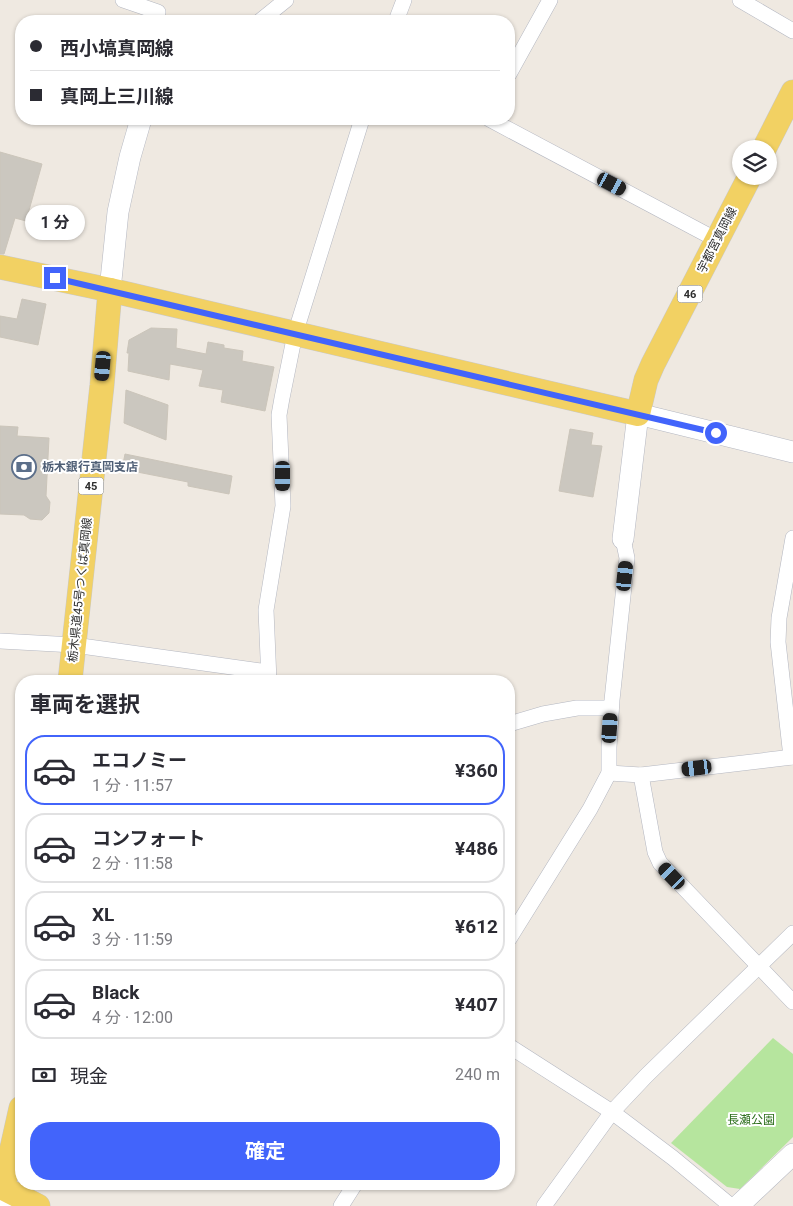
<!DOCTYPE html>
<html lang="ja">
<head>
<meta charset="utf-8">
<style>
  :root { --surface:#fff; --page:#f7f7f7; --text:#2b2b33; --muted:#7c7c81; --line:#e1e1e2; --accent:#4264fb }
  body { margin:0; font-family:Roboto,"Noto Sans JP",sans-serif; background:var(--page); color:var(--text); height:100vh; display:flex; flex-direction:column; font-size:19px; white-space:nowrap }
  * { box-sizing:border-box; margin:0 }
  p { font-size:16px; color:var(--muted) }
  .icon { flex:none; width:28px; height:28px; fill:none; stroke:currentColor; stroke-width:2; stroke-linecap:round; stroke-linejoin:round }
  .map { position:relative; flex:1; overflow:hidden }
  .side { position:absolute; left:15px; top:675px; width:500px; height:515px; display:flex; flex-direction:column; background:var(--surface); border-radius:20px; box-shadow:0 1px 4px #0004 }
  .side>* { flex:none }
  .top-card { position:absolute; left:15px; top:15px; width:500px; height:110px; border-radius:20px; box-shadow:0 1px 4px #0004; display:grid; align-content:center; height:110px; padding:0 15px; background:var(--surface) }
  .fabs { position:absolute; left:732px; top:140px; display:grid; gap:10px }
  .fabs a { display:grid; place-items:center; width:45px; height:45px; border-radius:50%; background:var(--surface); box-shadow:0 1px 4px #0004; font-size:25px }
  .end { position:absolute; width:22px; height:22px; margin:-11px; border:6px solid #4264fb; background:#fff; box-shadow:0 0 0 2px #fff }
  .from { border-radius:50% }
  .bubble { position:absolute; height:35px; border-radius:18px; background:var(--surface); box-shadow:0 1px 4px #0004; font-size:16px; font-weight:700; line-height:35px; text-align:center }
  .car { position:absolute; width:15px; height:30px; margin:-15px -8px; border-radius:6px; box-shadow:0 0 4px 1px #0007; background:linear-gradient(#222 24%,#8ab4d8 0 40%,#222 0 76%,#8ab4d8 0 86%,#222 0) }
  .top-card b { display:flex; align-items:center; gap:18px; height:48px; font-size:19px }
  .top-card b+b { border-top:1px solid var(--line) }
  .top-card i { width:12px; height:12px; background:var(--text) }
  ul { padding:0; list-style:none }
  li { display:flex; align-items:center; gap:15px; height:70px; margin:0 10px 8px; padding:0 5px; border:2px solid var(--line); border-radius:20px }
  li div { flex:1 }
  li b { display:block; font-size:19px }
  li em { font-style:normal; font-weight:700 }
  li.on { border-color:var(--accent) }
  li>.icon { width:45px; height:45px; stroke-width:1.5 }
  h2 { padding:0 15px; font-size:22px; line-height:60px }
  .pay { display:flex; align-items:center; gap:12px; height:55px; padding:0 15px; font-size:19px }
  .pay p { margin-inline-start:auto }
  .cta { display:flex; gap:10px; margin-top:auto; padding:10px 15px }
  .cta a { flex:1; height:58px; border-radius:20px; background:var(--accent); color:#fff; font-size:20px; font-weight:700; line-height:58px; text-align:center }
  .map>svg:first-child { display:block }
</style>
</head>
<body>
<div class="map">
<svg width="793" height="1206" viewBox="0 0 793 1206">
  <rect width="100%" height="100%" fill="#efe9e1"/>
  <polygon fill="#b6e59e" points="773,1038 793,1054 793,1137 740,1189 727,1187 671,1143"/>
  <g fill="#cbc7bf" stroke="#cbc5ba">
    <polygon points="0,152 42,164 26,221 15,218 4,254 0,254"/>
    <polygon points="22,299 46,304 38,345 0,337 0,316 17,319"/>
    <polygon points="151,328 177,329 176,348 206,354 208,342 224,345 224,348 243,351 242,361 274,367 265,411 221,402 223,390 199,386 203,370 170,364 169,380 128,371 129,353 127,353 129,340"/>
    <polygon points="126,390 168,405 166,440 124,423"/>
    <polygon points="0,426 18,427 17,436 49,438 46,496 50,502 49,513 42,520 30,519 24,515 0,514"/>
    <polygon points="570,429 593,433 591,445 602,446 593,497 559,491"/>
    <polygon points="125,454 232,476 229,494 188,486 188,482 122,469"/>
  </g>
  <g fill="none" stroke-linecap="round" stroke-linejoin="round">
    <defs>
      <g id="street">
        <polyline points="123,0 158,12"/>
        <polyline points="740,0 793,31"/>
        <polyline points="260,21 286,0"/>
        <polyline points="396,21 404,0"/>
        <polyline points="509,74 550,0"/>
        <polyline points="489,119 717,240"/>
        <polyline points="0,641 74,645 268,672"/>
        <polyline points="269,681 266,610 283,506 279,415 282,398 295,334 362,119"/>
        <polyline points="509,724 543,714 577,708 611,708"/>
        <polyline points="791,757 778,642 779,618 793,538"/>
        <polyline points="609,773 641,775 793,757"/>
        <polyline points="641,775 655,852 660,863 793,1002"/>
        <polyline points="509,939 590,809 609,773 609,747 612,700 627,558 623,539"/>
        <polyline points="509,1046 612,1112 673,1158 731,1206"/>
        <polyline points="341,1206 355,1184"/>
        <polyline points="544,1206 612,1112 646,1076 793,933"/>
      </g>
      <g id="secondary">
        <polyline points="110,290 118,212 130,157 141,119"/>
        <polyline points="623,539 638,414 793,452"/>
        <polyline points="1,1206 3,1188"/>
        <polyline points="738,1206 793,1154"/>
      </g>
      <g id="primary">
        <polyline points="764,149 793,92"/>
        <polyline points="0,267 110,290 638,414 646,380 653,364 750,176"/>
        <polyline points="70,681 102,385 110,290"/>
        <polyline points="21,1108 3,1188 38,1206"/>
      </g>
    </defs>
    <use href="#street" stroke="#b4b7c1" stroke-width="16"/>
    <use href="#secondary" stroke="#b4b7c1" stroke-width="22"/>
    <use href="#primary" stroke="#c9c9c9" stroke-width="25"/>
    <use href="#street" stroke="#fff" stroke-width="15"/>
    <use href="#secondary" stroke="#fff" stroke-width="21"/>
    <use href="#primary" stroke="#f2d163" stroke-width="24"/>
  </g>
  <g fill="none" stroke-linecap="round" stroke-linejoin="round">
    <polyline stroke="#4264fb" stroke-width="6" points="55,278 716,433"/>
  </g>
  <defs>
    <symbol id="bank-ring" viewBox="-11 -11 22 22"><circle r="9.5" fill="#fff" stroke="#5c6f8a" stroke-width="1.5"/><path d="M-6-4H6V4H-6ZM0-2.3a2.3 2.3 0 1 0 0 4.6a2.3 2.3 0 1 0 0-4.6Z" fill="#5c6f8a"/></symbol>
  </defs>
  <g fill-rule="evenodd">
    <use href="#bank-ring" x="10" y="453" width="28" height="28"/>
  </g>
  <g text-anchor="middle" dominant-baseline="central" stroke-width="4" stroke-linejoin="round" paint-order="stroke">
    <g fill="#fff" stroke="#6d6d6d" stroke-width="1">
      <rect x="677.5" y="285.5" width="25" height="17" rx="4"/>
      <rect x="78.5" y="477.5" width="25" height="17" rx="4"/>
    </g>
    <g font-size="11" font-weight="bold" fill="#2e2e2e">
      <text x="690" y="294">46</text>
      <text x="91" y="486">45</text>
    </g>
    <g font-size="12" fill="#2e2e2e" stroke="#fff">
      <text transform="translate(717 240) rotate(-63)">宇都宮真岡線</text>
      <text transform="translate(80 590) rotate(-84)">栃木県道45号つくば真岡線</text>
    </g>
    <g font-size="12" font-weight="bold" fill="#4e5e75" stroke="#fff" text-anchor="start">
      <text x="42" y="467">栃木銀行真岡支店</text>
    </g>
    <g font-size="12" fill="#2c6e1b" stroke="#fff">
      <text x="751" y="1120">長瀬公園</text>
    </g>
  </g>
</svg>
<div class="fabs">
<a><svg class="icon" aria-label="layers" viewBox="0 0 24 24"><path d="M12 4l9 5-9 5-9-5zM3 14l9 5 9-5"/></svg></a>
</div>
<i class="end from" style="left:716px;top:433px"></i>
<i class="end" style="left:55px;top:278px"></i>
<div class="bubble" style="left:25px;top:205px;width:60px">1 分</div>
<i class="car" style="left:612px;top:184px;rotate:118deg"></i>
<i class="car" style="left:103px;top:366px;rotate:185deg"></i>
<i class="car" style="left:283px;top:476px;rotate:180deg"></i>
<i class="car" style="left:625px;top:576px;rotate:6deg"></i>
<i class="car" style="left:610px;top:728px;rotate:4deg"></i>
<i class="car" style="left:697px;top:768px;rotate:263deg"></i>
<i class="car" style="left:672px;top:876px;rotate:316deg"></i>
<div class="top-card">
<b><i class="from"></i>西小塙真岡線</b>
<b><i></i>真岡上三川線</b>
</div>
<section class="side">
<h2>車両を選択</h2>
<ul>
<li class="on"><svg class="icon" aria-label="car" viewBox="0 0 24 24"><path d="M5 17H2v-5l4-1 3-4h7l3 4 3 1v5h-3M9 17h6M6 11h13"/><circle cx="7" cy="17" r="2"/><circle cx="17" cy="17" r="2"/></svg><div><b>エコノミー</b><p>1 分 · 11:57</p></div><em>¥360</em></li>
<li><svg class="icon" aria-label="car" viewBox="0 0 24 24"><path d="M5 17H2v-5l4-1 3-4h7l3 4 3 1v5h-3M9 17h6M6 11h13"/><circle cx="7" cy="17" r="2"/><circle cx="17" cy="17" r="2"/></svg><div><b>コンフォート</b><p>2 分 · 11:58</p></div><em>¥486</em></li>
<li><svg class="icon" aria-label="car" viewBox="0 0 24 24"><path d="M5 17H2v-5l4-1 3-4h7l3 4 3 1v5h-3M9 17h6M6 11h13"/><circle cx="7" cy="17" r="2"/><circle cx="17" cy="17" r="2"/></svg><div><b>XL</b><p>3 分 · 11:59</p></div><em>¥612</em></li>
<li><svg class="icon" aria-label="car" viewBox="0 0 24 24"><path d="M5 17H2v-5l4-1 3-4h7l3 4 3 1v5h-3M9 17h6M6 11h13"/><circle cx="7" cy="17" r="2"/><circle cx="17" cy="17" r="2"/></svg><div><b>Black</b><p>4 分 · 12:00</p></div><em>¥407</em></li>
</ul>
<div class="pay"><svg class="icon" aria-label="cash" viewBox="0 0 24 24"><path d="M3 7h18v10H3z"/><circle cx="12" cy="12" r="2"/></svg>現金<p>240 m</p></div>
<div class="cta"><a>確定</a></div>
</section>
</div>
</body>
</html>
